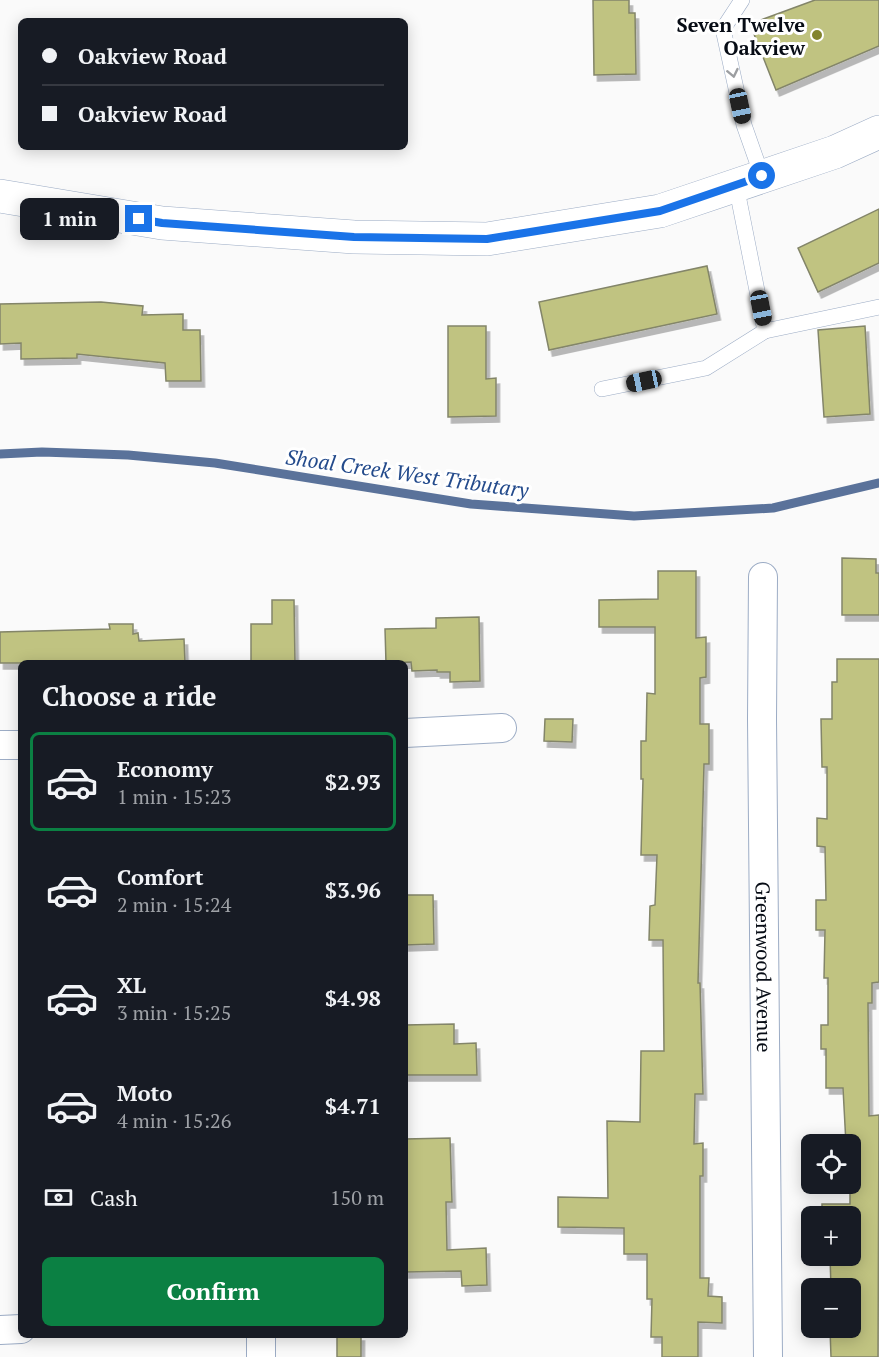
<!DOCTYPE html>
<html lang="en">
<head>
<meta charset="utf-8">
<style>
  :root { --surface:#171b24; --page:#20242c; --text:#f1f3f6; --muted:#9ea1a6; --line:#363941; --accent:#0b8043 }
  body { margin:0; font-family:"PT Serif",serif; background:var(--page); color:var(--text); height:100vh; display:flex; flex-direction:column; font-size:22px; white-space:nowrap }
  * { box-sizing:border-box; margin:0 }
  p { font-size:20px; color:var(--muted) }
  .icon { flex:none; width:33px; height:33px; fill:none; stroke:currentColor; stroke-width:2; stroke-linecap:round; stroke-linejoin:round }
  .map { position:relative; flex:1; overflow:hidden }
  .drawer { position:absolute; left:18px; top:660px; width:390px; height:678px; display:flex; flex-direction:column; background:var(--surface); border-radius:9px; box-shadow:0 3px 15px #0003 }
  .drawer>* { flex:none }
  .guide { position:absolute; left:18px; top:18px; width:390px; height:132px; border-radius:9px; box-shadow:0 3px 15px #0003; display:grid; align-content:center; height:132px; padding:0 24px; background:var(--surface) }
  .controls { position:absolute; left:801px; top:1134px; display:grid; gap:12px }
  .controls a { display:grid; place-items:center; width:60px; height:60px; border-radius:9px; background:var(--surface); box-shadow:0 3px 15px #0003; font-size:30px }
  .end { position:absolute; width:27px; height:27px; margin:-14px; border:8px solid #1a73e8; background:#fff; box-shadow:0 0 0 3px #fff }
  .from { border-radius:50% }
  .bubble { position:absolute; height:42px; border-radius:9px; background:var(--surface); box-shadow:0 3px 15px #0003; font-size:20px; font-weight:800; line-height:42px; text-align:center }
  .car { position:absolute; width:18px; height:36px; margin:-18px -9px; border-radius:8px; box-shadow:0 0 4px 2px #0007; background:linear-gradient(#222 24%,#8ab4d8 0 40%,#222 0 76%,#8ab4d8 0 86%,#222 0) }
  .guide b { display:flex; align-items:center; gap:21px; height:57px; font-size:22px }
  .guide b+b { border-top:2px solid var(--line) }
  .guide i { width:15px; height:15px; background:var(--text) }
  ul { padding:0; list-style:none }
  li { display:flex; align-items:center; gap:18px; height:99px; margin:0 12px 9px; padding:0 12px; border:3px solid transparent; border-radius:9px }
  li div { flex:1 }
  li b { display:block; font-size:22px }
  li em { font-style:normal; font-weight:800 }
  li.current { border-color:var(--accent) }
  li>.icon { width:54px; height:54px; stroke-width:1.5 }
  h2 { padding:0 24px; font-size:27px; line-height:72px }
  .pay { display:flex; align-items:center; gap:15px; height:66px; padding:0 24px; font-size:22px }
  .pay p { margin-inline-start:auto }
  .primary-button { display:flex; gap:12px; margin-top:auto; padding:12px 24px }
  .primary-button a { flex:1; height:69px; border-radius:9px; background:var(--accent); color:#fff; font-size:24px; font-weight:800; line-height:69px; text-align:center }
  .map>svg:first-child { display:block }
</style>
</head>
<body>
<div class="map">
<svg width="879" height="1357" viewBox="0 0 879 1357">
  <defs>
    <filter id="shadow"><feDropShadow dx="3.5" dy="6" stdDeviation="0" flood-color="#0004"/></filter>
  </defs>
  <rect width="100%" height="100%" fill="#fafafa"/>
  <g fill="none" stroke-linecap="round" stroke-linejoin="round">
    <polyline stroke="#5a729a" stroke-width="9" points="0,454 42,452 128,455 215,463 471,504 634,516 773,508 879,483"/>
  </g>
  <g fill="#c0c381" stroke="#838569" stroke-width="1.5" filter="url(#shadow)">
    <polygon points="593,0 629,0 629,13 635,13 636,74 594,75"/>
    <polygon points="815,0 879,0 879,46 776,90 750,24"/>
    <polygon points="879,209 879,263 818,292 798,248"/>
    <polygon points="707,266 717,314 549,350 539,302"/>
    <polygon points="101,302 143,306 142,315 183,314 183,330 200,330 201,381 166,381 165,363 77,354 77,358 21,359 21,343 0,344 0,304"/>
    <polygon points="448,326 486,326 486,379 496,378 496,416 448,417"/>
    <polygon points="865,326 870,414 824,417 818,330"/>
    <polygon points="842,558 876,559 876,573 879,573 879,615 842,615"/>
    <polygon points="658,571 696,571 696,638 706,637 706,677 700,678 700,724 709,724 709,764 704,764 698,983 700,983 703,1094 695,1094 694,1144 703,1143 703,1176 700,1176 700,1278 709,1278 708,1296 722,1297 722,1323 698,1322 698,1357 662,1357 662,1337 651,1337 652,1299 647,1299 647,1254 624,1254 624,1228 558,1227 558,1197 608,1198 607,1121 640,1122 641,1051 664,1051 663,940 649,940 650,906 655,905 657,855 641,855 643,779 641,779 641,741 646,741 647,693 655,694 655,627 599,627 599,600 658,599"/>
    <polygon points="272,600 294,600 295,663 251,663 251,624 272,624"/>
    <polygon points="479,617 480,681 450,682 450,672 437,672 437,670 412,671 411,662 386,663 385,629 436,628 436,618"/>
    <polygon points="109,624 133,624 133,634 138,633 139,641 184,639 185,663 0,663 0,632 110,629"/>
    <polygon points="837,659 879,659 879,982 872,983 872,1003 868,1003 869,1116 879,1115 878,1357 831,1357 830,1329 832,1328 850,1328 850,1288 831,1288 830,1256 850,1256 850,1216 822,1216 822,1204 850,1204 850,1144 846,1144 843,1088 826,1088 826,1049 821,1049 821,1025 828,1025 828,978 824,978 825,930 816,930 816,900 826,900 825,847 817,846 817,818 827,819 827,767 822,767 821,719 832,719 832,682 837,682"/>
    <polygon points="545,719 573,719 572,742 544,741"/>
    <polygon points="405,895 433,895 434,944 405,945"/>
    <polygon points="454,1024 454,1044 476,1043 477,1075 405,1075 405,1025"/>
    <polygon points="450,1138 452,1202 446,1202 447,1250 486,1248 487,1285 462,1286 461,1271 405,1272 405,1139"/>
    <rect x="337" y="1335" width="24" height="22"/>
  </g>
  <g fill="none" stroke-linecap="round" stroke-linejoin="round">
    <defs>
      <g id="service">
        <polyline points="742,0 723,29 744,125 762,176"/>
        <polyline points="736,185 765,331 879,307"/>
        <polyline points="602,389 706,368 765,331"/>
      </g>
      <g id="minor">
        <path id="s1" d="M 763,577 L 762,719 L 768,1357"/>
        <polyline points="405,733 502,728"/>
        <polyline points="0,745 21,745"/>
        <polyline points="0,1330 21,1329"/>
        <polyline points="261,1335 261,1357"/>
      </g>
      <polyline id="tertiary" points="0,196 162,223 354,237 487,239 660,211 835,152 879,132"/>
    </defs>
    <use href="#service" stroke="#9cacc5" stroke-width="16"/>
    <use href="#minor" stroke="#9cacc5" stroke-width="30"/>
    <use href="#tertiary" stroke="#9cacc5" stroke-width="34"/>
    <use href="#service" stroke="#fff" stroke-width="15"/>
    <use href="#minor" stroke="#fff" stroke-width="28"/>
    <use href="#tertiary" stroke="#fff" stroke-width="33"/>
  </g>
  <defs><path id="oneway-chevron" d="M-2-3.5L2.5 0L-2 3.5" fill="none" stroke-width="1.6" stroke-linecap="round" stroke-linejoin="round" transform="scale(1.5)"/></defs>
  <use stroke="#9c9ea1" href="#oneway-chevron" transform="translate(733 73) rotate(78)"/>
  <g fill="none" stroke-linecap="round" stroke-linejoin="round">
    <polyline stroke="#1a73e8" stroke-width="8" points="139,219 162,223 354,237 487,239 660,211 762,176"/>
  </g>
  <circle fill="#82842e" stroke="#fff" stroke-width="2" cx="817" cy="35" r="6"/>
  <g text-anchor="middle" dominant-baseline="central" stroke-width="6" stroke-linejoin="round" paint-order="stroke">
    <g font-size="20" font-weight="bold" fill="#070c15" stroke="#fff" text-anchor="end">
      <text x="805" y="24">Seven Twelve<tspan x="805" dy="23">Oakview</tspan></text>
    </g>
    <g font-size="20" fill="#070c15" stroke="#fff">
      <text stroke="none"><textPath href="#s1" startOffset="390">Greenwood Avenue</textPath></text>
    </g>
    <g font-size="21" font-style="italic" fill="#244b8c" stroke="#fff">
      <text transform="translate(407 473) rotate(8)">Shoal Creek West Tributary</text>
    </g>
  </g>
</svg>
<div class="controls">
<a><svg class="icon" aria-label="locate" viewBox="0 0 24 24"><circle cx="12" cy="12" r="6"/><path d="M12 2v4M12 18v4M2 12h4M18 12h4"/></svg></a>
<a>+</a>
<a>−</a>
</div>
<i class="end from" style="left:762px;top:176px"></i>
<i class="end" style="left:139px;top:219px"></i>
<div class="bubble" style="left:20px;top:198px;width:99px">1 min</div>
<i class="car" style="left:740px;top:106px;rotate:168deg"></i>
<i class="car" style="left:761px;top:308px;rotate:169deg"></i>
<i class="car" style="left:644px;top:381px;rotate:258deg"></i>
<div class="guide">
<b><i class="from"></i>Oakview Road</b>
<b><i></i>Oakview Road</b>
</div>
<section class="drawer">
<h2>Choose a ride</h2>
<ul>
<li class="current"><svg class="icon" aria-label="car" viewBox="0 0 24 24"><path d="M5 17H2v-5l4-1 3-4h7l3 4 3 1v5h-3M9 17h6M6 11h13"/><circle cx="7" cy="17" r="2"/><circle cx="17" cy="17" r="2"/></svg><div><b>Economy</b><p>1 min · 15:23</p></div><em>$2.93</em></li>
<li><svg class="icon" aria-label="car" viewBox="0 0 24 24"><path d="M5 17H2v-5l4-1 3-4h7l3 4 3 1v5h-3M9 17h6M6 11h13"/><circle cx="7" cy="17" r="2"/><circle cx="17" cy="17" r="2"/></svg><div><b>Comfort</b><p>2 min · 15:24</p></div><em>$3.96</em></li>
<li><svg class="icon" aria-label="car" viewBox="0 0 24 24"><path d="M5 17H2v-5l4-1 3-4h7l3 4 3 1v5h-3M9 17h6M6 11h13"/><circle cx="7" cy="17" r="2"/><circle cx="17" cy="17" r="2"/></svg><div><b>XL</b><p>3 min · 15:25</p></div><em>$4.98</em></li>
<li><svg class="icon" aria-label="car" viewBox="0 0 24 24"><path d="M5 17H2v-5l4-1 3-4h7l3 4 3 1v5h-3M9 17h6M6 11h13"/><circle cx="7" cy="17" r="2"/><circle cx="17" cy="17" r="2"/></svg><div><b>Moto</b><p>4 min · 15:26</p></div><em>$4.71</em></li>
</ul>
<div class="pay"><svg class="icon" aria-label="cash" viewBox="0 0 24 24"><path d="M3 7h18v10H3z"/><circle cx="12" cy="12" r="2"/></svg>Cash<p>150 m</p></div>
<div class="primary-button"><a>Confirm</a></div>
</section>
</div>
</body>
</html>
